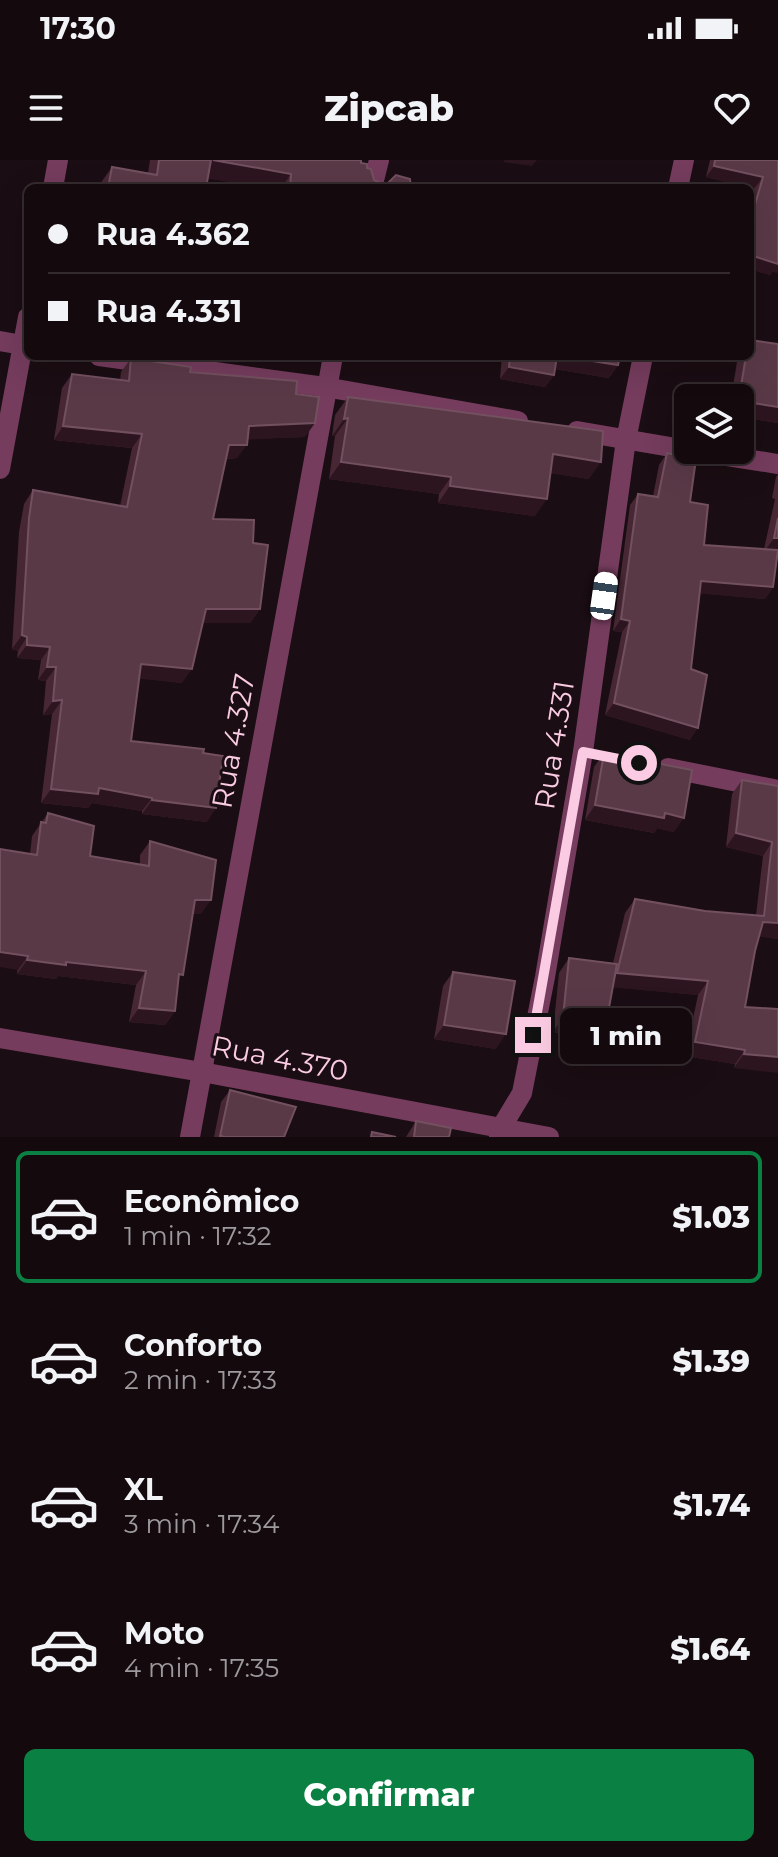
<!DOCTYPE html>
<html lang="pt">
<head>
<meta charset="utf-8">
<style>
  :root { --surface:#140a0e; --page:#21181c; --text:#f1f3f6; --muted:#9d9a9e; --line:#332b2e; --accent:#0b8043 }
  body { margin:0; font-family:Montserrat,sans-serif; background:var(--page); color:var(--text); height:100vh; display:flex; flex-direction:column; font-size:30px; white-space:nowrap }
  * { box-sizing:border-box; margin:0 }
  p { font-size:26px; color:var(--muted) }
  .icon { flex:none; width:44px; height:44px; fill:none; stroke:currentColor; stroke-width:2; stroke-linecap:round; stroke-linejoin:round }
  .map { position:relative; height:977px; overflow:hidden }
  .sheet { display:flex; flex-direction:column; background:var(--surface); flex:1 }
  .sheet>* { flex:none }
  .top-card { position:absolute; left:24px; top:24px; width:730px; height:176px; border-radius:12px; box-shadow:0 8px 32px #0002,0 0 0 2px var(--line); display:grid; align-content:center; height:176px; padding:0 24px; background:var(--surface) }
  .buttons { position:absolute; left:674px; top:224px; display:grid; gap:16px }
  .buttons a { display:grid; place-items:center; width:80px; height:80px; border-radius:12px; background:var(--surface); box-shadow:0 8px 32px #0002,0 0 0 2px var(--line); font-size:40px }
  .end { position:absolute; width:36px; height:36px; margin:-18px; border:10px solid #facbe2; background:#111; box-shadow:0 0 0 4px #111 }
  .from { border-radius:50% }
  .bubble { position:absolute; height:56px; border-radius:12px; background:var(--surface); box-shadow:0 8px 32px #0002,0 0 0 2px var(--line); font-size:26px; font-weight:800; line-height:56px; text-align:center }
  .car { position:absolute; width:24px; height:48px; margin:-24px -12px; border-radius:10px; box-shadow:0 0 6px 2px #0007; background:linear-gradient(#fff 24%,#345 0 40%,#fff 0 76%,#345 0 86%,#fff 0) }
  .top-card b { display:flex; align-items:center; gap:28px; height:76px; font-size:30px }
  .top-card b+b { border-top:2px solid var(--line) }
  .top-card i { width:20px; height:20px; background:var(--text) }
  ul { padding:14px 0 0; list-style:none }
  li { display:flex; align-items:center; gap:24px; height:132px; margin:0 16px 12px; padding:0 8px; border:4px solid transparent; border-radius:12px }
  li div { flex:1 }
  li b { display:block; font-size:30px }
  li em { font-style:normal; font-weight:800 }
  li.active { border-color:var(--accent) }
  li>.icon { width:72px; height:72px; stroke-width:1.5 }
  .button { display:flex; gap:16px; margin-top:auto; padding:16px 24px }
  .button a { flex:1; height:92px; border-radius:12px; background:var(--accent); color:#fff; font-size:32px; font-weight:800; line-height:92px; text-align:center }
  .status { display:flex; justify-content:space-between; align-items:center; height:56px; padding:0 40px; background:var(--surface); direction:ltr }
  .status svg { height:22px; fill:currentColor }
  header { display:flex; justify-content:space-between; align-items:center; height:104px; padding:0 24px; background:var(--surface); font-size:36px; font-weight:800 }
  .map>svg:first-child { display:block }
</style>
</head>
<body>
<div class="status"><b>17:30</b><svg viewBox="0 0 49 12"><path d="M0 12V9h3v3zM5 12V6h3v6zM10 12V3h3v9zM15 12V0h3v12zM26 1h20v11H26zM47 4h2v5h-2z"/></svg></div>
<header><svg class="icon" aria-label="menu" viewBox="0 0 24 24"><path d="M4 6h16M4 12h16M4 18h16"/></svg>Zipcab<svg class="icon" aria-label="heart" viewBox="0 0 24 24"><path d="M12 20l-8-8c-3-5 5-10 8-4 3-6 11-1 8 4z"/></svg></header>
<div class="map">
<svg width="778" height="977" viewBox="0 0 778 977">
  <rect width="100%" height="100%" fill="#1a0d13"/>
  <g fill="none" stroke-linecap="round" stroke-linejoin="round">
    <g stroke="#753c5d" stroke-width="20">
      <polyline points="53,28 58,0"/>
      <polyline points="372,28 379,0"/>
      <polyline points="678,28 684,0"/>
      <polyline points="0,181 28,186"/>
      <polyline points="99,196 325,227 518,261"/>
      <polyline points="577,271 688,290"/>
      <polyline points="689,290 778,304"/>
      <polyline points="0,309 28,157"/>
      <polyline points="668,608 778,630"/>
      <polyline points="0,878 202,912 549,977"/>
      <polyline points="190,977 333,196"/>
      <polyline points="499,977 501,968 522,933 545,817 583,592 626,280 643,196"/>
    </g>
  </g>
  <g fill="#472734">
    <polygon points="150,0 361,0 361,3 367,8 374,20 380,23 411,28 264,28 208,18 206,28 100,28 100,24 112,7 148,13"/>
    <polygon points="710,0 778,0 772,112 770,115 750,109 750,45 754,29 706,17"/>
    <polygon points="778,184 778,263 740,257 740,238 731,238 738,196 750,196"/>
    <polygon points="502,196 620,196 618,205 609,218 554,209 554,215 545,227 500,219"/>
    <polygon points="131,198 296,234 305,277 248,279 237,298 226,299 213,359 253,383 260,449 250,463 203,463 182,523 139,518 131,581 203,593 207,662 142,654 142,651 92,643 88,648 41,643 52,554 43,555 46,521 38,520 41,500 17,498 18,491 12,489 19,372 24,344 33,330 120,346 132,288 54,280 62,228 72,214 120,220 121,212"/>
    <polygon points="348,237 589,319 551,313 535,356 438,343 439,334 329,319 335,276 332,276 335,255"/>
    <polygon points="667,293 690,342 704,385 764,389 775,339 772,338 776,317 778,314 778,396 773,427 765,439 700,433 691,509 690,580 605,555 622,472 613,471 630,345 638,334 653,336 659,305"/>
    <polygon points="604,593 674,672 657,668 654,673 585,660 594,607"/>
    <polygon points="742,620 778,626 778,779 759,776 755,791 745,847 778,849 734,908 735,904 685,896 698,835 612,827 606,864 596,879 553,872 559,813 569,798 613,803 625,753 635,739 705,751 756,755 763,696 726,687 732,634"/>
    <polygon points="48,653 90,696 140,705 140,695 150,681 201,754 193,754 178,821 175,851 165,865 129,862 136,825 58,816 56,819 17,814 32,676"/>
    <polygon points="453,812 496,889 434,879 443,826"/>
    <polygon points="230,930 284,977 214,977 221,942"/>
    <polygon points="416,961 449,977 406,977"/>
  </g>
  <g fill="#2d151f">
    <polygon points="211,0 291,14 281,28 264,28 199,17"/>
    <polygon points="505,0 537,0 532,6 503,2"/>
    <polygon points="714,6 763,17 754,29 706,17"/>
    <polygon points="750,95 778,101 778,113 772,112 770,115 750,109"/>
    <polygon points="556,196 561,196 618,205 609,218 548,208"/>
    <polygon points="509,207 554,215 545,227 500,219"/>
    <polygon points="740,241 778,247 778,263 740,257"/>
    <polygon points="348,258 335,276 332,276 344,259"/>
    <polygon points="315,263 305,277 240,280 249,266"/>
    <polygon points="63,266 142,274 132,288 54,280"/>
    <polygon points="229,285 247,285 237,298 219,299"/>
    <polygon points="553,294 601,302 589,319 541,312"/>
    <polygon points="341,302 451,317 439,334 329,319"/>
    <polygon points="450,326 547,339 535,356 438,343"/>
    <polygon points="774,378 778,378 778,395 764,392"/>
    <polygon points="701,421 773,427 765,439 693,433"/>
    <polygon points="206,449 260,449 250,463 196,463"/>
    <polygon points="621,459 630,461 622,472 613,471"/>
    <polygon points="22,475 27,477 18,491 12,489"/>
    <polygon points="27,485 50,487 41,500 17,498"/>
    <polygon points="141,504 192,509 182,523 132,518"/>
    <polygon points="47,507 56,507 46,521 38,520"/>
    <polygon points="62,540 52,554 43,555 53,541"/>
    <polygon points="614,543 698,568 690,580 605,555"/>
    <polygon points="99,628 152,638 142,651 92,643 88,648 41,643 51,629"/>
    <polygon points="152,640 216,648 207,662 142,654"/>
    <polygon points="595,645 665,653 684,658 674,672 657,668 654,673 585,660"/>
    <polygon points="736,673 772,682 763,696 726,687"/>
    <polygon points="195,740 211,740 201,754 185,754"/>
    <polygon points="763,762 778,763 778,779 754,776"/>
    <polygon points="0,792 28,796 18,810 0,807"/>
    <polygon points="27,800 66,802 146,811 136,825 58,816 56,819 17,814"/>
    <polygon points="617,813 708,821 698,835 607,827"/>
    <polygon points="139,848 175,851 165,865 129,862"/>
    <polygon points="563,857 606,864 596,879 553,872"/>
    <polygon points="444,865 506,874 496,889 434,879"/>
    <polygon points="695,882 745,890 735,904 685,896"/>
    <polygon points="744,894 778,897 778,913 734,908"/>
  </g>
  <g fill="#5a3947" stroke="#73505f" stroke-width="2">
    <polygon points="159,0 211,0 206,28 108,28 112,7 157,15"/>
    <polygon points="213,0 361,0 361,3 367,4 367,8 371,9 374,20 380,23 388,23 396,15 410,19 411,28 290,28 291,14"/>
    <polygon points="715,0 778,0 778,104 750,95 750,62 763,17 714,6"/>
    <polygon points="750,180 778,184 778,247 740,241 740,238 739,238 746,196 750,196"/>
    <polygon points="510,196 557,196 554,215 509,207"/>
    <polygon points="561,196 620,196 618,205"/>
    <polygon points="131,198 191,207 190,212 297,221 296,234 319,237 315,263 249,266 247,285 229,285 213,359 254,360 253,383 268,385 260,449 206,449 192,509 141,504 131,581 204,589 203,593 223,596 216,648 152,640 152,638 99,628 98,634 51,629 62,540 53,541 56,507 47,507 50,487 27,485 27,477 22,475 29,358 33,330 127,347 142,274 63,266 72,214 129,221"/>
    <polygon points="348,237 603,271 601,302 553,294 547,339 450,326 451,317 341,302 348,258 344,259"/>
    <polygon points="667,293 696,299 690,342 708,345 704,385 778,390 773,427 701,421 691,509 707,515 698,568 614,543 630,461 621,459 638,334 658,337"/>
    <polygon points="778,358 778,378 774,378"/>
    <polygon points="604,593 692,610 684,658 665,653 664,658 595,645"/>
    <polygon points="742,620 778,626 778,763 763,762 755,791 745,847 778,849 778,897 744,894 745,890 695,882 708,821 617,813 635,739 705,751 764,756 772,682 736,673"/>
    <polygon points="48,653 94,666 90,696 149,706 150,681 216,700 211,740 195,740 183,815 179,814 175,851 139,848 146,811 66,802 66,805 27,800 28,796 0,792 0,689 37,695 41,662 46,663"/>
    <polygon points="569,798 617,804 606,864 563,857"/>
    <polygon points="453,812 515,821 506,874 444,865"/>
    <polygon points="230,930 296,947 284,977 222,977 222,976 220,976"/>
    <polygon points="416,961 451,968 449,977 414,977"/>
    <polygon points="372,972 396,977 371,977"/>
  </g>
  <g fill="none" stroke-linecap="round" stroke-linejoin="round">
    <polyline stroke="#facbe2" stroke-width="10" points="533,875 583,592 639,603"/>
  </g>
  <g text-anchor="middle" dominant-baseline="central" stroke-width="6" stroke-linejoin="round" paint-order="stroke">
    <g font-size="28" fill="#facbe2" stroke="#1a0d13">
      <text transform="translate(233 581) rotate(-80)">Rua 4.327</text>
      <text transform="translate(554 585) rotate(-81)">Rua 4.331</text>
      <text transform="translate(280 898) rotate(11)">Rua 4.370</text>
    </g>
  </g>
</svg>
<div class="buttons">
<a><svg class="icon" aria-label="layers" viewBox="0 0 24 24"><path d="M12 4l9 5-9 5-9-5zM3 14l9 5 9-5"/></svg></a>
</div>
<i class="end from" style="left:639px;top:603px"></i>
<i class="end" style="left:533px;top:875px"></i>
<div class="bubble" style="left:560px;top:848px;width:132px">1 min</div>
<i class="car" style="left:604px;top:436px;rotate:8deg"></i>
<div class="top-card">
<b><i class="from"></i>Rua 4.362</b>
<b><i></i>Rua 4.331</b>
</div>
</div>
<section class="sheet">
<ul>
<li class="active"><svg class="icon" aria-label="car" viewBox="0 0 24 24"><path d="M5 17H2v-5l4-1 3-4h7l3 4 3 1v5h-3M9 17h6M6 11h13"/><circle cx="7" cy="17" r="2"/><circle cx="17" cy="17" r="2"/></svg><div><b>Econômico</b><p>1 min · 17:32</p></div><em>$1.03</em></li>
<li><svg class="icon" aria-label="car" viewBox="0 0 24 24"><path d="M5 17H2v-5l4-1 3-4h7l3 4 3 1v5h-3M9 17h6M6 11h13"/><circle cx="7" cy="17" r="2"/><circle cx="17" cy="17" r="2"/></svg><div><b>Conforto</b><p>2 min · 17:33</p></div><em>$1.39</em></li>
<li><svg class="icon" aria-label="car" viewBox="0 0 24 24"><path d="M5 17H2v-5l4-1 3-4h7l3 4 3 1v5h-3M9 17h6M6 11h13"/><circle cx="7" cy="17" r="2"/><circle cx="17" cy="17" r="2"/></svg><div><b>XL</b><p>3 min · 17:34</p></div><em>$1.74</em></li>
<li><svg class="icon" aria-label="car" viewBox="0 0 24 24"><path d="M5 17H2v-5l4-1 3-4h7l3 4 3 1v5h-3M9 17h6M6 11h13"/><circle cx="7" cy="17" r="2"/><circle cx="17" cy="17" r="2"/></svg><div><b>Moto</b><p>4 min · 17:35</p></div><em>$1.64</em></li>
</ul>
<div class="button"><a>Confirmar</a></div>
</section>
</body>
</html>
